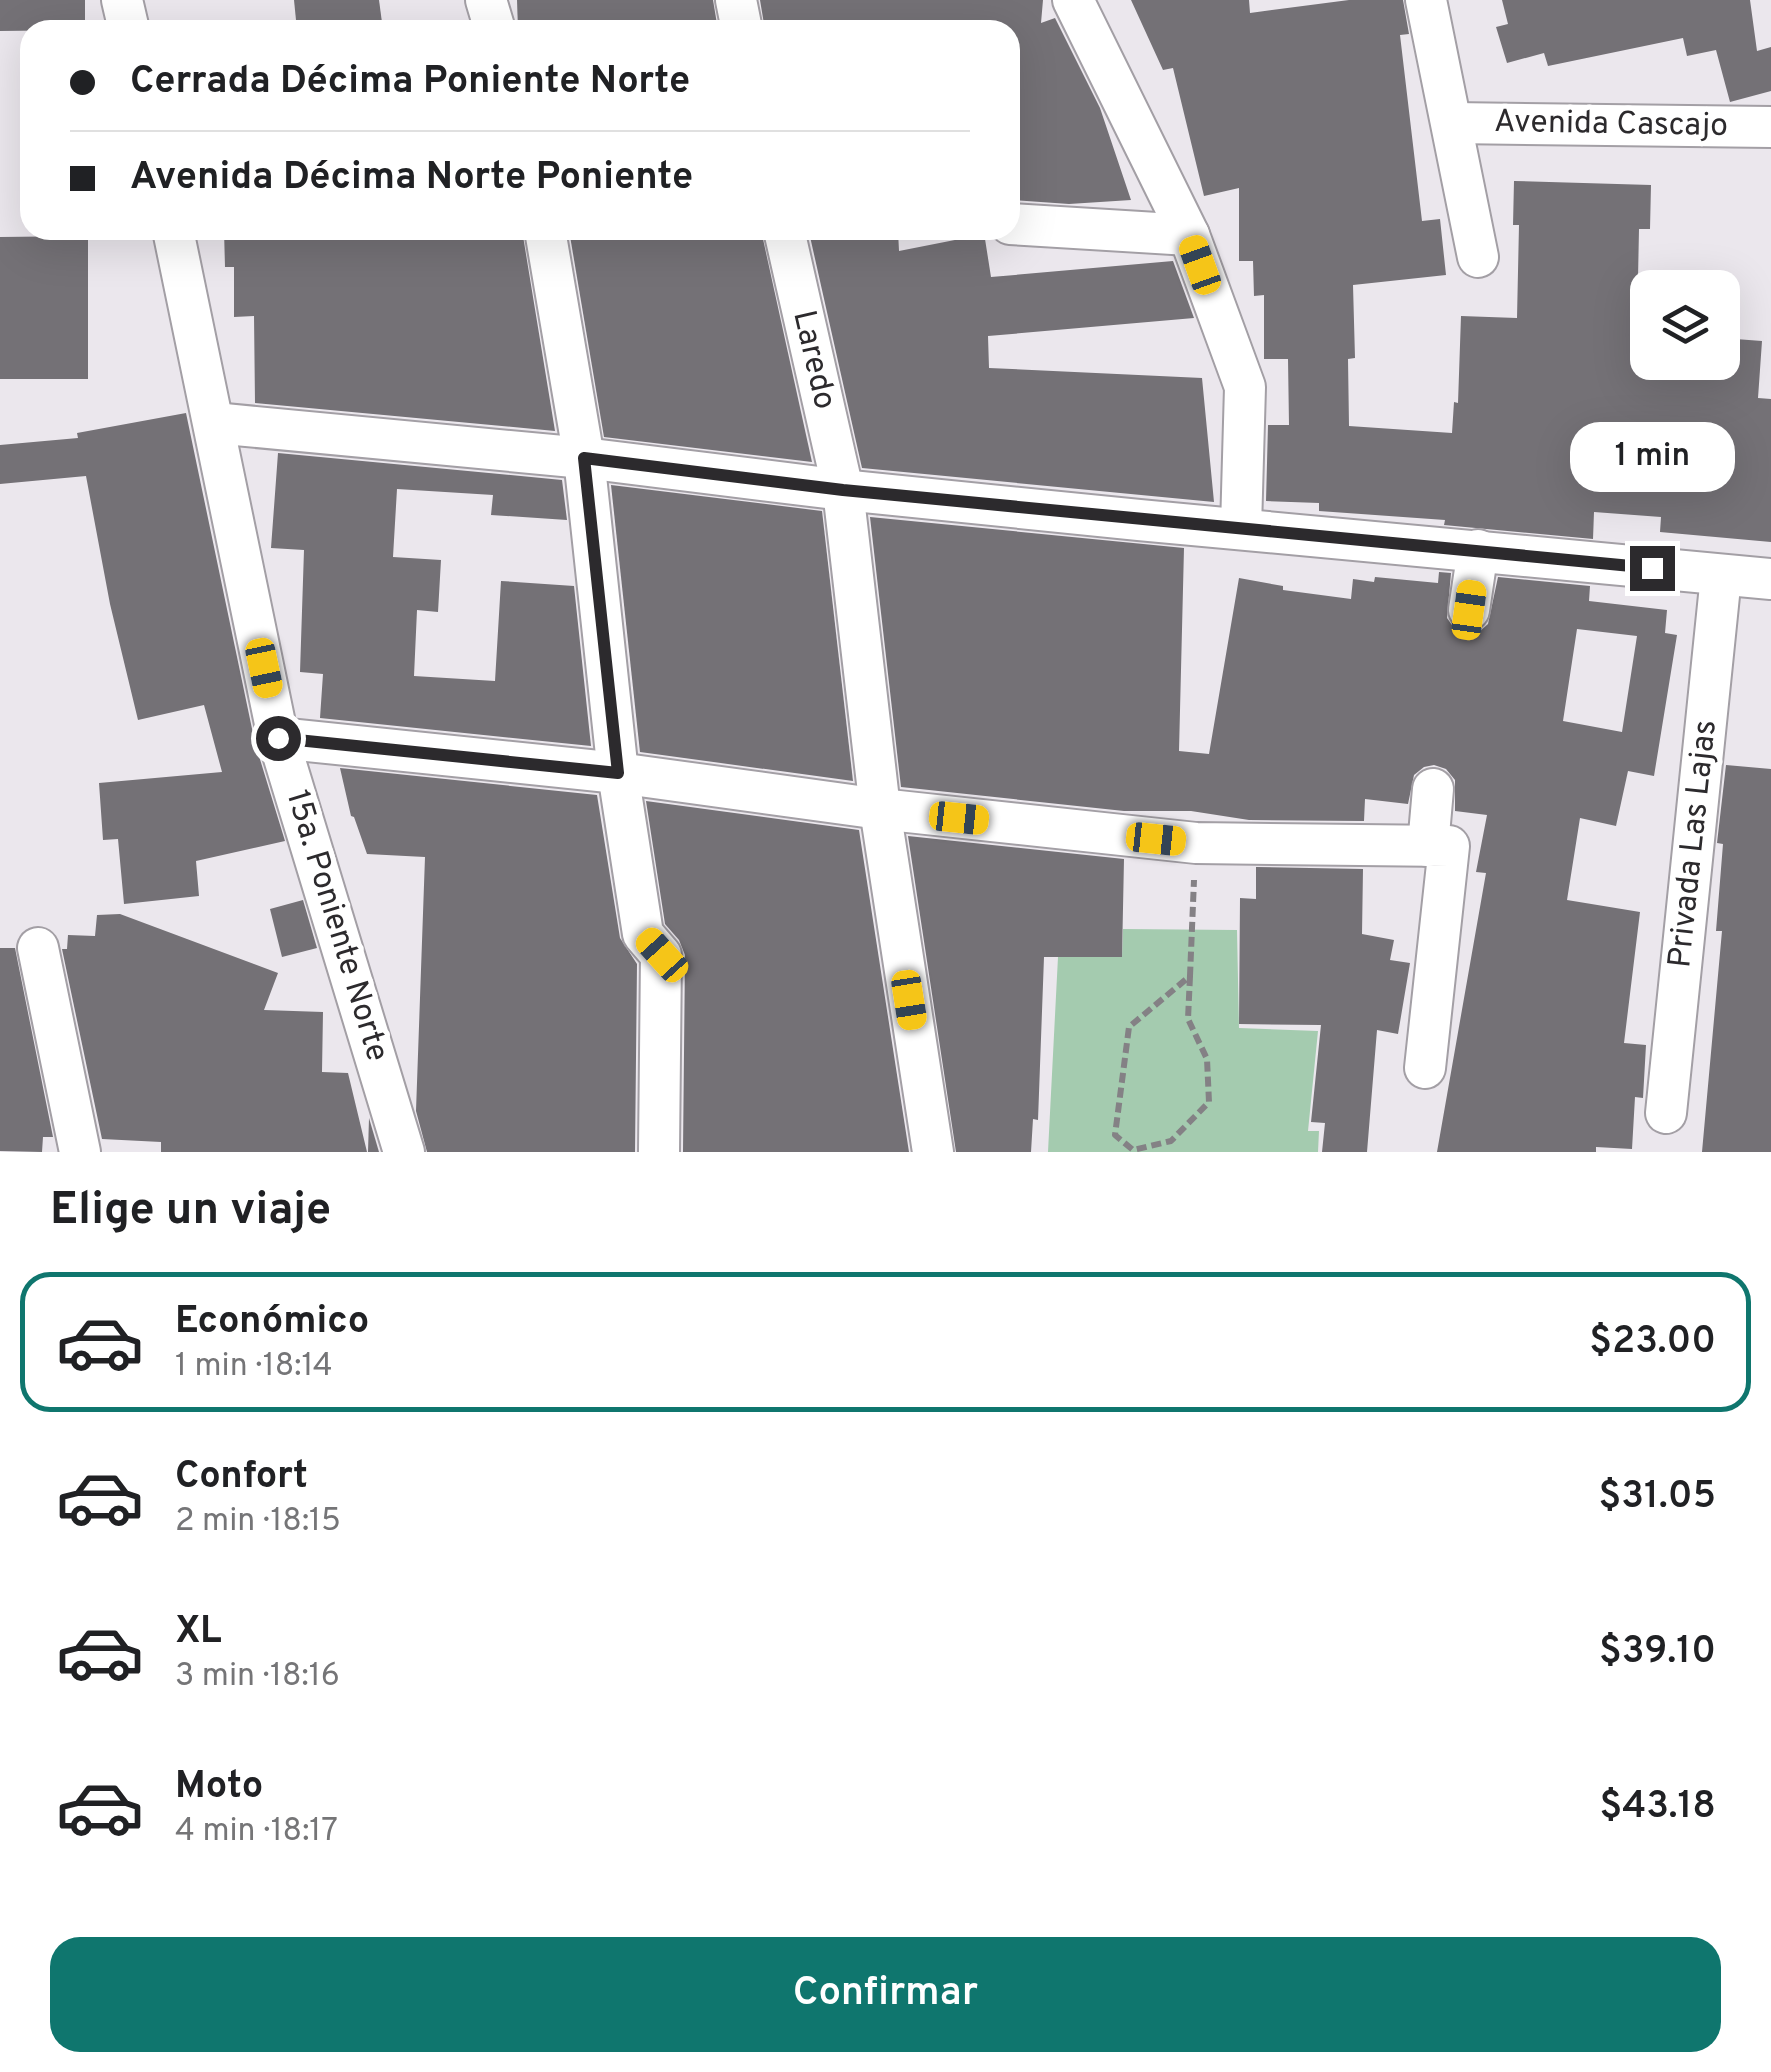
<!DOCTYPE html>
<html lang="es">
<head>
<meta charset="utf-8">
<style>
  :root { --surface:#fff; --page:#f2f2f2; --text:#202124; --muted:#757577; --line:#e0e0e0; --accent:#0f766e }
  body { margin:0; font-family:Overpass,sans-serif; background:var(--page); color:var(--text); height:100vh; display:flex; flex-direction:column; font-size:38px; white-space:nowrap }
  * { box-sizing:border-box; margin:0 }
  p { font-size:32px; color:var(--muted) }
  .icon { flex:none; width:55px; height:55px; fill:none; stroke:currentColor; stroke-width:2; stroke-linecap:round; stroke-linejoin:round }
  .map { position:relative; height:1152px; overflow:hidden }
  .details { display:flex; flex-direction:column; background:var(--surface); flex:1 }
  .details>* { flex:none }
  .banner { position:absolute; left:20px; top:20px; width:1000px; height:220px; border-radius:30px; box-shadow:0 10px 40px #0002; display:grid; align-content:center; height:220px; padding:0 50px; background:var(--surface) }
  .tools { position:absolute; left:1630px; top:270px; display:grid; gap:20px }
  .tools a { display:grid; place-items:center; width:110px; height:110px; border-radius:20px; background:var(--surface); box-shadow:0 10px 40px #0002; font-size:50px }
  .end { position:absolute; width:45px; height:45px; margin:-22px; border:12px solid #2c2a2d; background:#fff; box-shadow:0 0 0 5px #fff }
  .from { border-radius:50% }
  .bubble { position:absolute; height:70px; border-radius:30px; background:var(--surface); box-shadow:0 10px 40px #0002; font-size:32px; font-weight:600; line-height:70px; text-align:center }
  .car { position:absolute; width:30px; height:60px; margin:-30px -15px; border-radius:12px; box-shadow:0 0 8px 2px #0007; background:linear-gradient(#f5c518 24%,#345 0 40%,#f5c518 0 76%,#345 0 86%,#f5c518 0) }
  .banner b { display:flex; align-items:center; gap:35px; height:95px; font-size:38px }
  .banner b+b { border-top:2px solid var(--line) }
  .banner i { width:25px; height:25px; background:var(--text) }
  ul { padding:0; list-style:none }
  li { display:flex; align-items:center; gap:30px; height:140px; margin:0 20px 15px; padding:0 30px; border:5px solid transparent; border-radius:30px }
  li div { flex:1 }
  li b { display:block; font-size:38px }
  li em { font-style:normal; font-weight:600 }
  li.current { border-color:var(--accent) }
  li>.icon { width:90px; height:90px; stroke-width:1.5 }
  h2 { padding:0 50px; font-size:45px; line-height:120px }
  .button { display:flex; gap:20px; margin-top:auto; padding:20px 50px }
  .button a { flex:1; height:115px; border-radius:30px; background:var(--accent); color:#fff; font-size:40px; font-weight:600; line-height:115px; text-align:center }
  .map>svg:first-child { display:block }
</style>
</head>
<body>
<div class="map">
<svg width="1771" height="1152" viewBox="0 0 1771 1152">
  <rect width="100%" height="100%" fill="#ebe7ed"/>
  <polygon fill="#a4cbaf" points="1123,929 1237,930 1239,1028 1318,1031 1308,1131 1319,1131 1318,1152 1048,1152 1058,957 1122,957"/>
  <g fill="#747176" fill-rule="evenodd">
    <polygon points="0,0 85,0 85,30 0,31"/>
    <polygon points="294,0 379,0 383,30 297,30"/>
    <polygon points="517,0 713,0 718,30 518,30"/>
    <polygon points="760,0 1043,0 1041,23 1055,18 1100,108 1131,200 1069,204 1014,200 1010,189 1010,30 765,30"/>
    <polygon points="1131,0 1249,0 1250,13 1349,0 1403,0 1409,34 1400,35 1422,221 1440,219 1446,275 1353,285 1355,358 1348,359 1349,426 1452,433 1454,402 1458,403 1461,316 1517,318 1519,225 1513,225 1514,181 1651,185 1650,229 1639,229 1637,328 1648,329 1648,362 1722,362 1722,338 1762,341 1758,398 1771,399 1771,542 1660,532 1661,517 1594,512 1593,539 1444,525 1445,520 1319,511 1319,503 1266,501 1268,425 1289,425 1288,359 1264,359 1264,295 1254,296 1253,261 1239,261 1239,188 1204,196 1173,68 1163,70"/>
    <polygon points="1502,0 1750,0 1757,51 1771,47 1771,91 1730,102 1716,50 1687,56 1683,38 1548,66 1544,53 1507,63 1496,27 1508,24"/>
    <polygon points="224,230 522,230 555,431 255,403 254,316 234,317 234,267 225,267"/>
    <polygon points="569,230 761,230 812,462 604,437"/>
    <polygon points="865,230 898,231 899,251 970,237 985,239 991,277 1173,261 1194,318 988,336 989,368 1202,378 1214,502 862,468 809,232"/>
    <polygon points="88,236 88,379 0,379 0,237"/>
    <polygon points="186,413 255,743 285,841 196,861 199,896 124,904 118,839 103,840 99,783 222,772 204,705 138,720 110,604 86,476 0,484 0,445 78,438 77,433"/>
    <polygon points="278,453 562,480 567,520 491,515 493,495 397,489 393,557 441,560 438,612 417,610 414,676 495,681 501,581 574,586 591,746 320,718 323,674 300,672 304,550 271,548"/>
    <polygon points="611,485 822,511 853,781 640,752"/>
    <path d="M 870,517 L 1184,548 L 1179,751 L 1209,754 L 1239,578 L 1283,586 L 1283,590 L 1351,599 L 1353,579 L 1374,582 L 1375,577 L 1438,583 L 1439,572 L 1451,573 L 1447,618 L 1454,628 L 1466,634 L 1479,632 L 1488,624 L 1498,577 L 1590,586 L 1589,601 L 1667,610 L 1665,633 L 1677,635 L 1654,776 L 1628,771 L 1616,826 L 1580,818 L 1567,900 L 1640,912 L 1624,1043 L 1646,1045 L 1643,1098 L 1635,1097 L 1632,1149 L 1596,1147 L 1596,1152 L 1437,1152 L 1486,873 L 1476,872 L 1487,815 L 1455,811 L 1455,780 L 1446,769 L 1434,765 L 1424,767 L 1414,775 L 1408,804 L 1365,799 L 1364,821 L 1249,820 L 1191,811 L 1124,811 L 901,787 ZM 1577,629 L 1637,636 L 1622,732 L 1563,721 Z"/>
    <polygon points="1726,765 1771,769 1771,1152 1702,1152 1722,931 1716,931 1723,844 1717,843"/>
    <polygon points="340,768 597,795 620,938 637,964 635,1152 427,1152 416,1111 425,857 367,854 354,817 351,816"/>
    <polygon points="646,801 859,830 909,1152 683,1152 685,955 679,940 665,924"/>
    <polygon points="908,836 1124,859 1122,957 1044,957 1038,1120 1033,1119 1031,1152 956,1152"/>
    <polygon points="1256,867 1363,869 1362,934 1394,940 1390,960 1410,963 1398,1034 1377,1030 1367,1152 1322,1152 1325,1123 1311,1122 1321,1025 1239,1024 1240,898 1256,899"/>
    <polygon points="303,900 317,948 282,957 270,909"/>
    <polygon points="120,914 278,973 264,1010 323,1012 322,1072 348,1073 367,1152 161,1152 161,1142 102,1139 62,949 67,949 68,935 95,936 97,915"/>
    <polygon points="0,948 15,948 53,1137 43,1137 42,1152 0,1151"/>
    <polygon points="369,1118 379,1152 368,1152"/>
  </g>
  <g fill="none" stroke-linecap="round" stroke-linejoin="round">
    <defs>
      <g id="minor">
        <polyline points="122,0 129,30"/>
        <polyline points="486,0 495,30"/>
        <polyline points="736,0 742,30"/>
        <polyline points="1073,0 1189,235 1245,387 1241,528"/>
        <polyline points="1426,0 1478,257"/>
        <polyline points="1452,123 1771,127"/>
        <polyline points="1010,224 1189,235"/>
        <polyline points="173,230 278,738 404,1152"/>
        <polyline points="545,230 584,458 618,773 643,934 661,955 659,1152"/>
        <polyline points="784,230 843,490 880,809 933,1152"/>
        <polyline points="214,423 584,458 843,490 1139,520 1771,579"/>
        <polyline points="1469,610 1478,550"/>
        <polyline points="278,738 618,773 880,809 1196,843 1449,846 1425,1068"/>
        <polyline points="1428,846 1433,789"/>
        <polyline points="38,948 80,1152"/>
        <polyline points="1666,1113 1721,576"/>
      </g>
    </defs>
    <use href="#minor" stroke="#a39fa5" stroke-width="44"/>
    <polyline stroke="#848185" stroke-width="6" stroke-dasharray="10 5" stroke-linecap="butt" points="1190,976 1188,1019 1207,1059 1209,1102 1171,1141 1133,1150 1115,1135 1129,1027 1190,976 1194,880"/>
    <use href="#minor" stroke="#fff" stroke-width="40"/>
  </g>
  <g fill="none" stroke-linecap="round" stroke-linejoin="round">
    <polyline stroke="#2c2a2d" stroke-width="12" points="278,738 618,773 584,458 843,490 1652,568"/>
  </g>
  <g text-anchor="middle" dominant-baseline="central" stroke-width="10" stroke-linejoin="round" paint-order="stroke">
    <g font-size="32" fill="#2c2a2d" stroke="#fff">
      <text transform="translate(1611 125) rotate(1)">Avenida Cascajo</text>
      <text transform="translate(813 360) rotate(77)">Laredo</text>
      <text transform="translate(1694 844) rotate(-84)">Privada Las Lajas</text>
      <text transform="translate(336 926) rotate(73)">15a. Poniente Norte</text>
    </g>
  </g>
</svg>
<div class="tools">
<a><svg class="icon" aria-label="layers" viewBox="0 0 24 24"><path d="M12 4l9 5-9 5-9-5zM3 14l9 5 9-5"/></svg></a>
</div>
<i class="end from" style="left:278px;top:738px"></i>
<i class="end" style="left:1652px;top:568px"></i>
<div class="bubble" style="left:1570px;top:422px;width:165px">1 min</div>
<i class="car" style="left:1200px;top:265px;rotate:340deg"></i>
<i class="car" style="left:1469px;top:610px;rotate:8deg"></i>
<i class="car" style="left:264px;top:668px;rotate:168deg"></i>
<i class="car" style="left:959px;top:818px;rotate:96deg"></i>
<i class="car" style="left:1156px;top:839px;rotate:96deg"></i>
<i class="car" style="left:662px;top:955px;rotate:318deg"></i>
<i class="car" style="left:909px;top:1000px;rotate:171deg"></i>
<div class="banner">
<b><i class="from"></i>Cerrada Décima Poniente Norte</b>
<b><i></i>Avenida Décima Norte Poniente</b>
</div>
</div>
<section class="details">
<h2>Elige un viaje</h2>
<ul>
<li class="current"><svg class="icon" aria-label="car" viewBox="0 0 24 24"><path d="M5 17H2v-5l4-1 3-4h7l3 4 3 1v5h-3M9 17h6M6 11h13"/><circle cx="7" cy="17" r="2"/><circle cx="17" cy="17" r="2"/></svg><div><b>Económico</b><p>1 min · 18:14</p></div><em>$23.00</em></li>
<li><svg class="icon" aria-label="car" viewBox="0 0 24 24"><path d="M5 17H2v-5l4-1 3-4h7l3 4 3 1v5h-3M9 17h6M6 11h13"/><circle cx="7" cy="17" r="2"/><circle cx="17" cy="17" r="2"/></svg><div><b>Confort</b><p>2 min · 18:15</p></div><em>$31.05</em></li>
<li><svg class="icon" aria-label="car" viewBox="0 0 24 24"><path d="M5 17H2v-5l4-1 3-4h7l3 4 3 1v5h-3M9 17h6M6 11h13"/><circle cx="7" cy="17" r="2"/><circle cx="17" cy="17" r="2"/></svg><div><b>XL</b><p>3 min · 18:16</p></div><em>$39.10</em></li>
<li><svg class="icon" aria-label="car" viewBox="0 0 24 24"><path d="M5 17H2v-5l4-1 3-4h7l3 4 3 1v5h-3M9 17h6M6 11h13"/><circle cx="7" cy="17" r="2"/><circle cx="17" cy="17" r="2"/></svg><div><b>Moto</b><p>4 min · 18:17</p></div><em>$43.18</em></li>
</ul>
<div class="button"><a>Confirmar</a></div>
</section>
</body>
</html>
